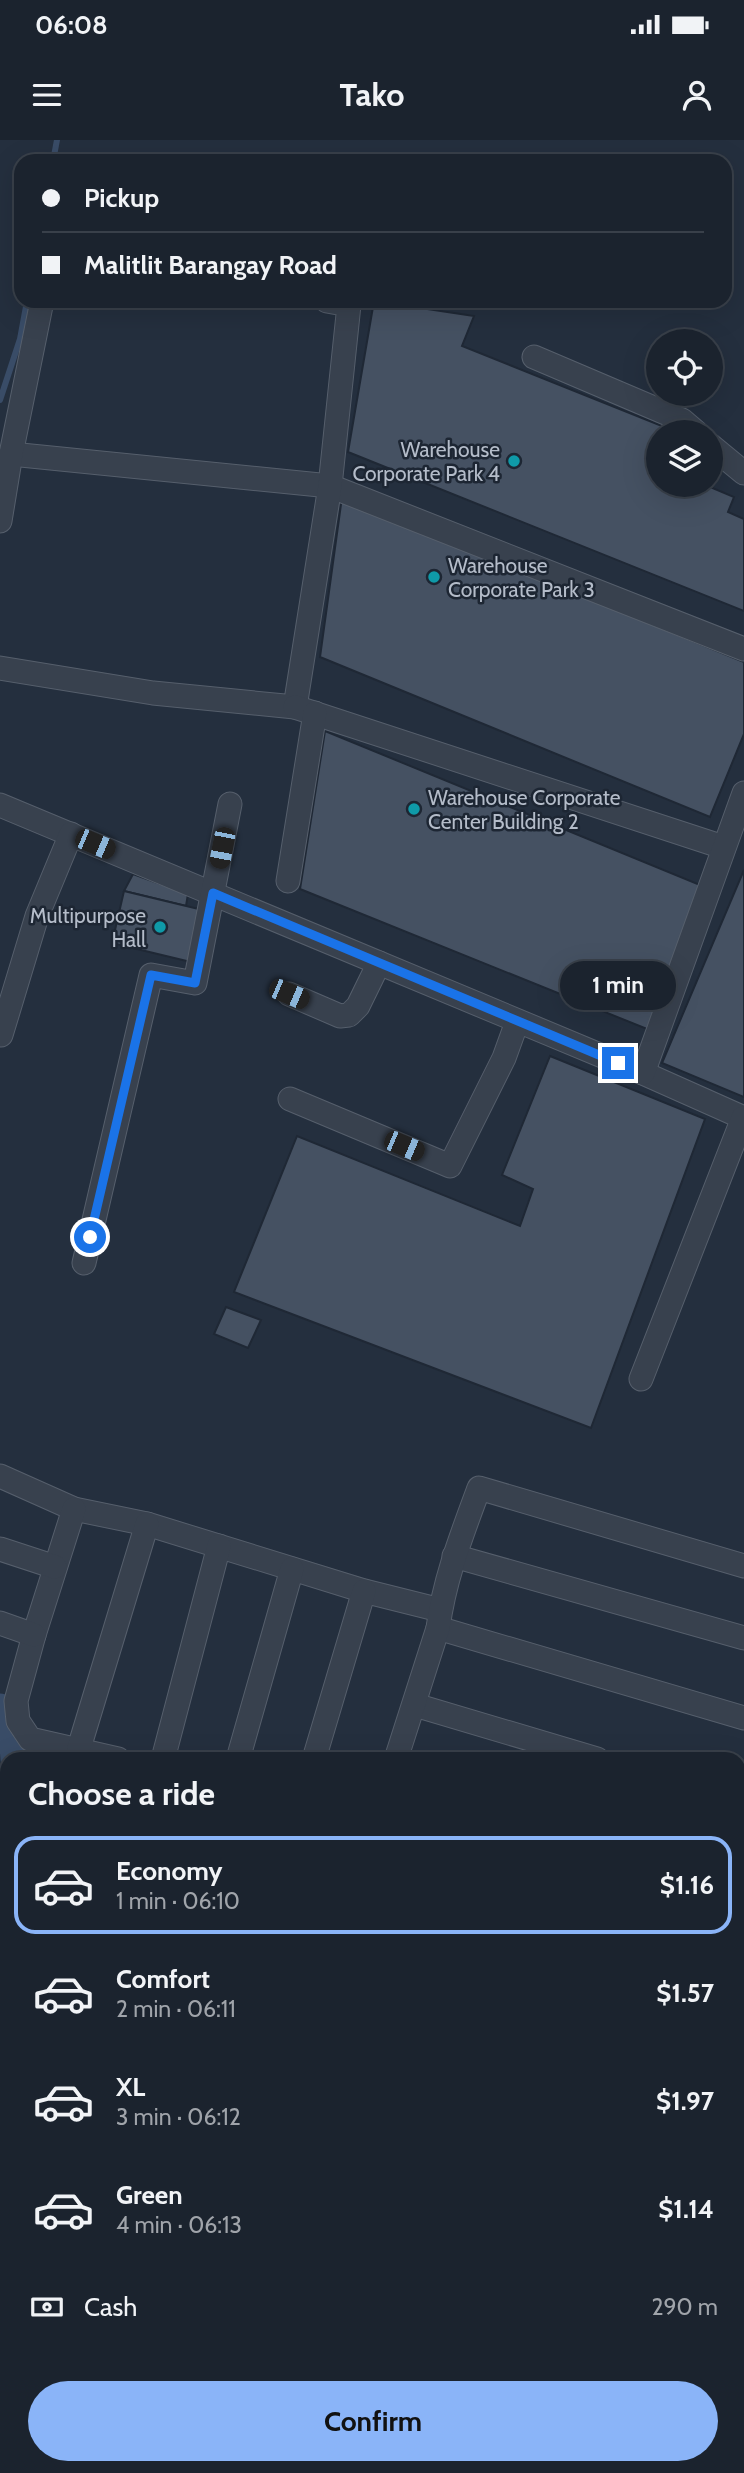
<!DOCTYPE html>
<html lang="en">
<head>
<meta charset="utf-8">
<style>
  :root { --surface:#1b232e; --page:#242b36; --text:#f1f3f6; --muted:#a0a4aa; --line:#39404a; --accent:#8ab4f8 }
  body { margin:0; font-family:Cabin,sans-serif; background:var(--page); color:var(--text); height:100vh; display:flex; flex-direction:column; font-size:26px; white-space:nowrap }
  * { box-sizing:border-box; margin:0 }
  p { font-size:23px; color:var(--muted) }
  .icon { flex:none; width:38px; height:38px; fill:none; stroke:currentColor; stroke-width:2; stroke-linecap:round; stroke-linejoin:round }
  .map { position:relative; flex:1; overflow:hidden }
  .drawer { position:absolute; left:0px; top:1612px; width:746px; height:723px; display:flex; flex-direction:column; background:var(--surface); border-radius:21px 21px 0 0; box-shadow:0 7px 28px #0002,0 0 0 2px var(--line) }
  .drawer>* { flex:none }
  .guide { position:absolute; left:14px; top:14px; width:718px; height:154px; border-radius:21px; box-shadow:0 7px 28px #0002,0 0 0 2px var(--line); display:grid; align-content:center; height:154px; padding:0 28px; background:var(--surface) }
  .tools { position:absolute; left:646px; top:189px; display:grid; gap:14px }
  .tools a { display:grid; place-items:center; width:77px; height:77px; border-radius:50%; background:var(--surface); box-shadow:0 7px 28px #0002,0 0 0 2px var(--line); font-size:35px }
  .end { position:absolute; width:32px; height:32px; margin:-16px; border:9px solid #1a73e8; background:#fff; box-shadow:0 0 0 4px #fff }
  .from { border-radius:50% }
  .bubble { position:absolute; height:49px; border-radius:24px; background:var(--surface); box-shadow:0 7px 28px #0002,0 0 0 2px var(--line); font-size:23px; font-weight:700; line-height:49px; text-align:center }
  .car { position:absolute; width:21px; height:42px; margin:-21px -10px; border-radius:9px; box-shadow:0 0 5px 2px #0007; background:linear-gradient(#222 24%,#8ab4d8 0 40%,#222 0 76%,#8ab4d8 0 86%,#222 0) }
  .guide b { display:flex; align-items:center; gap:24px; height:66px; font-size:26px }
  .guide b+b { border-top:2px solid var(--line) }
  .guide i { width:18px; height:18px; background:var(--text) }
  ul { padding:0; list-style:none }
  li { display:flex; align-items:center; gap:21px; height:98px; margin:0 14px 10px; padding:0 14px; border:4px solid transparent; border-radius:21px }
  li div { flex:1 }
  li b { display:block; font-size:26px }
  li em { font-style:normal; font-weight:700 }
  li.on { border-color:var(--accent) }
  li>.icon { width:63px; height:63px; stroke-width:1.5 }
  h2 { padding:0 28px; font-size:32px; line-height:84px }
  .pay { display:flex; align-items:center; gap:18px; height:77px; padding:0 28px; font-size:26px }
  .pay p { margin-inline-start:auto }
  .cta { display:flex; gap:14px; margin-top:auto; padding:14px 28px }
  .cta a { flex:1; height:80px; border-radius:42px; background:var(--accent); color:#111; font-size:28px; font-weight:700; line-height:80px; text-align:center }
  .status { display:flex; justify-content:space-between; align-items:center; height:49px; padding:0 35px; background:var(--surface); direction:ltr }
  .status svg { height:19px; fill:currentColor }
  header { display:flex; justify-content:space-between; align-items:center; height:91px; padding:0 28px; background:var(--surface); font-size:32px; font-weight:700 }
  .map>svg:first-child { display:block }
</style>
</head>
<body>
<div class="status"><b>06:08</b><svg viewBox="0 0 49 12"><path d="M0 12V9h3v3zM5 12V6h3v6zM10 12V3h3v9zM15 12V0h3v12zM26 1h20v11H26zM47 4h2v5h-2z"/></svg></div>
<header><svg class="icon" aria-label="menu" viewBox="0 0 24 24"><path d="M4 6h16M4 12h16M4 18h16"/></svg>Tako<svg class="icon" aria-label="person" viewBox="0 0 24 24"><circle cx="12" cy="8" r="4"/><path d="M4 21q1-7 8-7t8 7"/></svg></header>
<div class="map">
<svg width="744" height="2333" viewBox="0 0 744 2333">
  <rect width="100%" height="100%" fill="#242f3e"/>
  <g fill="#263c3f">
    <polygon points="0,1928 7,1931 7,2328 458,2328 457,2333 0,2333"/>
    <polygon points="739,2155 744,2155 744,2333 507,2333 507,2328 738,2328"/>
  </g>
  <g fill="none" stroke-linecap="round" stroke-linejoin="round">
    <g stroke="#394c67" stroke-width="6">
      <polyline points="53,21 57,0"/>
      <polyline points="0,260 20,199 27,161"/>
    </g>
    <g stroke="#394c67" stroke-width="35">
      <path d="M 0,1571 C 15,1580 17,1603 18,1619"/>
      <polyline points="0,1680 7,1658"/>
      <polyline points="0,1756 7,1761"/>
      <polyline points="738,2097 744,2097"/>
    </g>
  </g>
  <g fill="#455162" stroke="#1f2835" stroke-width="2">
    <polygon points="374,161 474,176 462,206 677,292 658,292 658,345 710,345 710,329 716,332 710,347 734,357 728,372 744,379 744,471 348,312"/>
    <polygon points="342,357 744,522 744,594 710,677 320,517"/>
    <polygon points="325,591 705,747 647,889 300,749"/>
    <polygon points="744,730 744,957 662,923"/>
    <polygon points="133,734 188,754 186,766 124,751"/>
    <polygon points="124,751 207,771 195,823 112,803"/>
    <polygon points="550,916 705,979 591,1288 234,1152 297,996 520,1086 533,1049 502,1035"/>
    <polygon points="226,1167 261,1180 248,1208 214,1194"/>
  </g>
  <g fill="none" stroke-linecap="round" stroke-linejoin="round">
    <defs>
      <g id="minor">
        <polyline points="534,217 682,280 696,292"/>
        <polyline points="710,305 744,333"/>
        <polyline points="11,314 330,346 744,509"/>
        <polyline points="0,381 11,314 42,161"/>
        <polyline points="0,528 153,553 295,567 330,346 349,165 327,161"/>
        <polyline points="295,567 723,707"/>
        <polyline points="0,665 643,933 744,978"/>
        <polyline points="288,741 315,573"/>
        <polyline points="289,854 340,876 349,875 358,866 379,823"/>
        <polyline points="1,895 37,776 71,694"/>
        <polyline points="643,933 744,653"/>
        <polyline points="290,959 450,1026 504,918 517,882"/>
        <polyline points="84,1123 151,835 195,843 230,664"/>
        <polyline points="641,1239 743,978"/>
        <polyline points="0,1336 74,1369 147,1384 364,1451 440,1470"/>
        <polyline points="74,1369 34,1495 16,1561 18,1581 30,1599 118,1619"/>
        <polyline points="0,1409 55,1427"/>
        <polyline points="454,1416 744,1498"/>
        <polyline points="0,1483 34,1495"/>
        <polyline points="438,1488 744,1578"/>
        <polyline points="415,1565 597,1619"/>
        <polyline points="79,1608 147,1384"/>
        <polyline points="163,1619 219,1406"/>
        <polyline points="238,1619 292,1429"/>
        <polyline points="314,1619 364,1451"/>
        <path d="M 396,1619 L 438,1488 C 444,1440 462,1394 479,1348 L 744,1426"/>
        <polyline points="738,1661 744,1662"/>
        <polyline points="738,1738 744,1740"/>
        <polyline points="738,1815 744,1817"/>
        <polyline points="738,1897 744,1899"/>
        <polyline points="0,1916 7,1919"/>
        <polyline points="738,1973 744,1975"/>
        <polyline points="738,2046 744,2048"/>
        <polyline points="485,2333 485,2328"/>
      </g>
    </defs>
    <use href="#minor" stroke="#565f6c" stroke-width="25"/>
    <use href="#minor" stroke="#38414e" stroke-width="23"/>
  </g>
  <g fill="none" stroke-linecap="round" stroke-linejoin="round">
    <polyline stroke="#1a73e8" stroke-width="9" points="90,1097 151,835 195,843 213,753 618,923"/>
  </g>
  <g fill="#0f9aa8" stroke="#1d2633" stroke-width="2.5">
    <circle cx="514" cy="321" r="7"/>
    <circle cx="434" cy="437" r="7"/>
    <circle cx="414" cy="669" r="7"/>
    <circle cx="160" cy="787" r="7"/>
  </g>
  <g text-anchor="middle" dominant-baseline="central" stroke-width="5" stroke-linejoin="round" paint-order="stroke">
    <g font-size="21" fill="#b4bcc9" stroke="#1d2633" text-anchor="end">
      <text x="500" y="309">Warehouse<tspan x="500" dy="24">Corporate Park 4</tspan></text>
      <text x="448" y="425" text-anchor="start">Warehouse<tspan x="448" dy="24">Corporate Park 3</tspan></text>
      <text x="428" y="657" text-anchor="start">Warehouse Corporate<tspan x="428" dy="24">Center Building 2</tspan></text>
      <text x="146" y="775">Multipurpose<tspan x="146" dy="24">Hall</tspan></text>
    </g>
  </g>
</svg>
<div class="tools">
<a><svg class="icon" aria-label="locate" viewBox="0 0 24 24"><circle cx="12" cy="12" r="6"/><path d="M12 2v4M12 18v4M2 12h4M18 12h4"/></svg></a>
<a><svg class="icon" aria-label="layers" viewBox="0 0 24 24"><path d="M12 4l9 5-9 5-9-5zM3 14l9 5 9-5"/></svg></a>
</div>
<i class="end from" style="left:90px;top:1097px"></i>
<i class="end" style="left:618px;top:923px"></i>
<div class="bubble" style="left:560px;top:821px;width:116px">1 min</div>
<i class="car" style="left:95px;top:704px;rotate:113deg"></i>
<i class="car" style="left:222px;top:708px;rotate:191deg"></i>
<i class="car" style="left:289px;top:854px;rotate:113deg"></i>
<i class="car" style="left:404px;top:1006px;rotate:113deg"></i>
<div class="guide">
<b><i class="from"></i>Pickup</b>
<b><i></i>Malitlit Barangay Road</b>
</div>
<section class="drawer">
<h2>Choose a ride</h2>
<ul>
<li class="on"><svg class="icon" aria-label="car" viewBox="0 0 24 24"><path d="M5 17H2v-5l4-1 3-4h7l3 4 3 1v5h-3M9 17h6M6 11h13"/><circle cx="7" cy="17" r="2"/><circle cx="17" cy="17" r="2"/></svg><div><b>Economy</b><p>1 min · 06:10</p></div><em>$1.16</em></li>
<li><svg class="icon" aria-label="car" viewBox="0 0 24 24"><path d="M5 17H2v-5l4-1 3-4h7l3 4 3 1v5h-3M9 17h6M6 11h13"/><circle cx="7" cy="17" r="2"/><circle cx="17" cy="17" r="2"/></svg><div><b>Comfort</b><p>2 min · 06:11</p></div><em>$1.57</em></li>
<li><svg class="icon" aria-label="car" viewBox="0 0 24 24"><path d="M5 17H2v-5l4-1 3-4h7l3 4 3 1v5h-3M9 17h6M6 11h13"/><circle cx="7" cy="17" r="2"/><circle cx="17" cy="17" r="2"/></svg><div><b>XL</b><p>3 min · 06:12</p></div><em>$1.97</em></li>
<li><svg class="icon" aria-label="car" viewBox="0 0 24 24"><path d="M5 17H2v-5l4-1 3-4h7l3 4 3 1v5h-3M9 17h6M6 11h13"/><circle cx="7" cy="17" r="2"/><circle cx="17" cy="17" r="2"/></svg><div><b>Green</b><p>4 min · 06:13</p></div><em>$1.14</em></li>
</ul>
<div class="pay"><svg class="icon" aria-label="cash" viewBox="0 0 24 24"><path d="M3 7h18v10H3z"/><circle cx="12" cy="12" r="2"/></svg>Cash<p>290 m</p></div>
<div class="cta"><a>Confirm</a></div>
</section>
</div>
</body>
</html>
